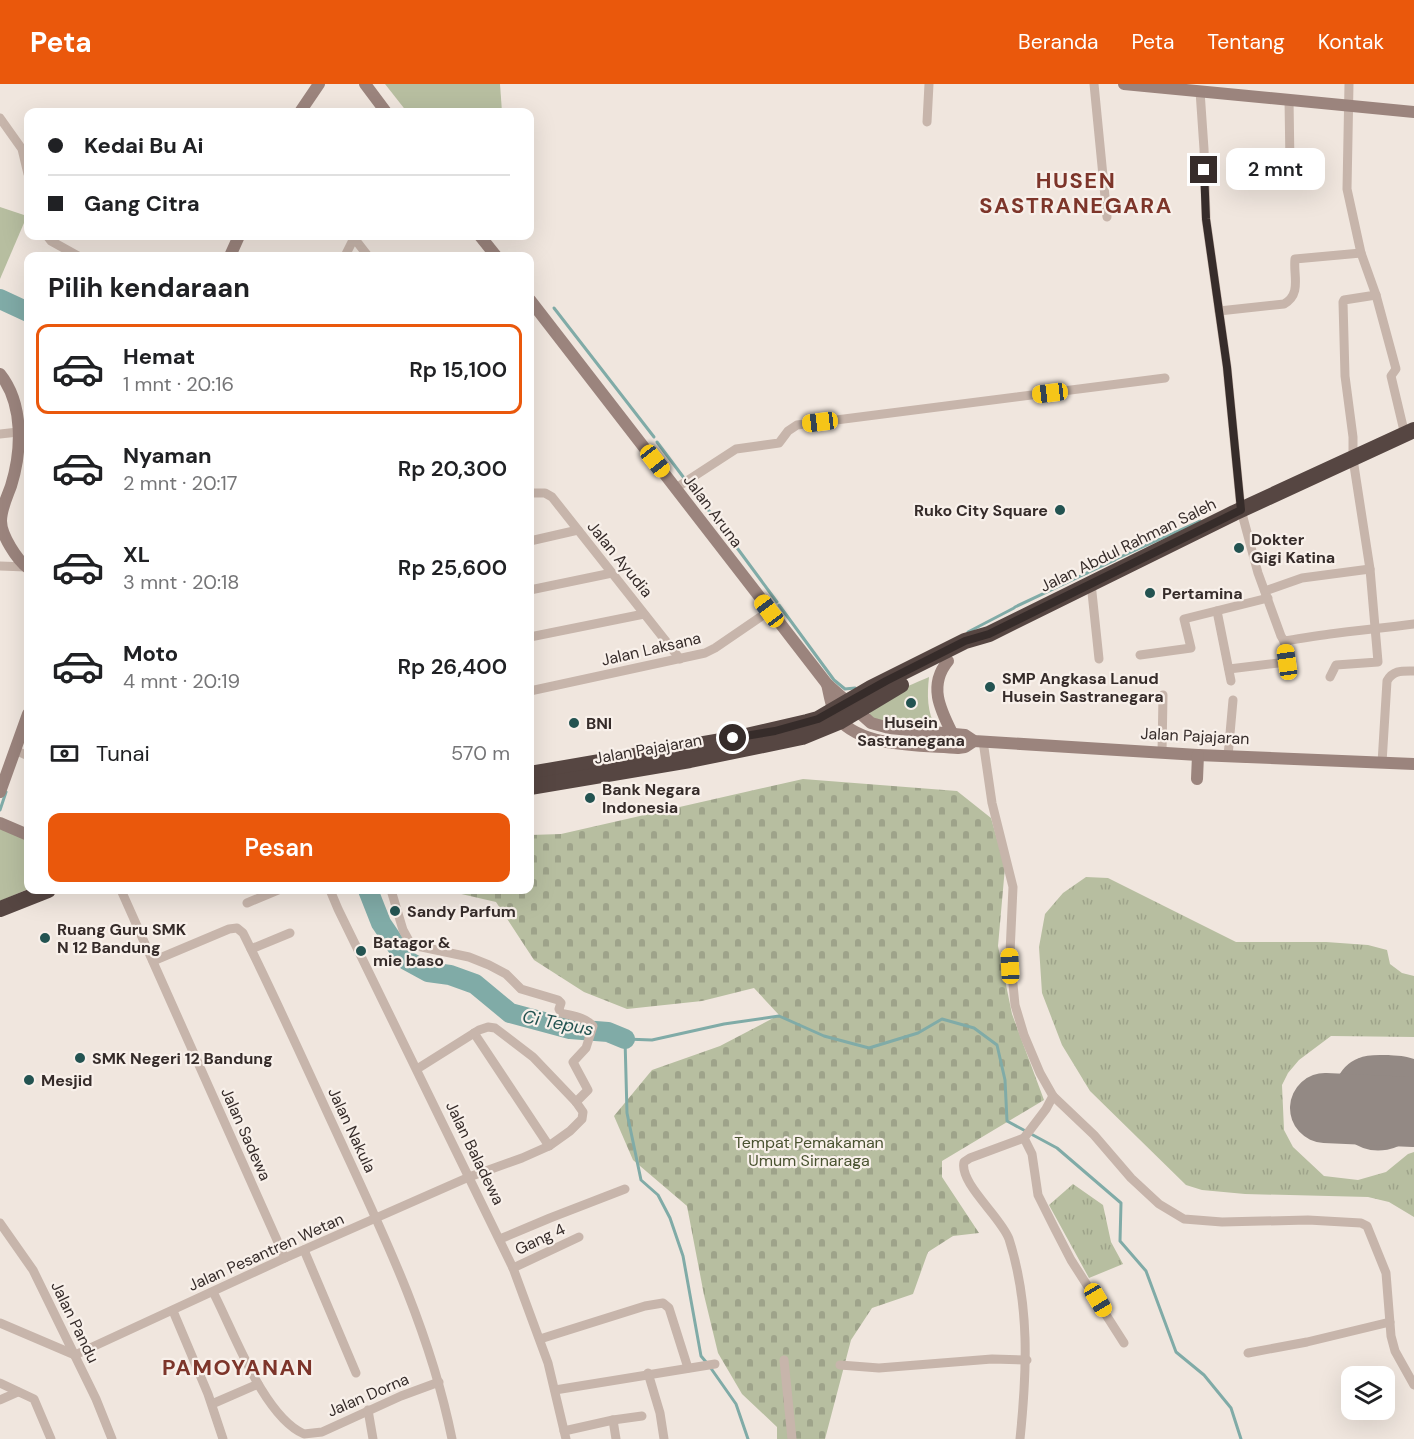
<!DOCTYPE html>
<html lang="id">
<head>
<meta charset="utf-8">
<style>
  :root { --surface:#fff; --page:#f2f2f2; --text:#202124; --muted:#757577; --line:#e0e0e0; --accent:#ea580c }
  body { margin:0; font-family:"DM Sans",sans-serif; background:var(--page); color:var(--text); height:100vh; display:flex; flex-direction:column; font-size:22px; white-space:nowrap }
  * { box-sizing:border-box; margin:0 }
  p { font-size:20px; color:var(--muted) }
  .icon { flex:none; width:33px; height:33px; fill:none; stroke:currentColor; stroke-width:2; stroke-linecap:round; stroke-linejoin:round }
  .map { position:relative; flex:1; overflow:hidden }
  .sheet { position:absolute; left:24px; top:168px; width:510px; height:642px; display:flex; flex-direction:column; background:var(--surface); border-radius:12px; box-shadow:0 6px 24px #0002 }
  .sheet>* { flex:none }
  .guide { position:absolute; left:24px; top:24px; width:510px; height:132px; border-radius:12px; box-shadow:0 6px 24px #0002; display:grid; align-content:center; height:132px; padding:0 24px; background:var(--surface) }
  .fabs { position:absolute; left:1341px; top:1282px; display:grid; gap:12px }
  .fabs a { display:grid; place-items:center; width:54px; height:54px; border-radius:12px; background:var(--surface); box-shadow:0 6px 24px #0002; font-size:30px }
  .end { position:absolute; width:27px; height:27px; margin:-14px; border:8px solid #362c2a; background:#fff; box-shadow:0 0 0 3px #fff }
  .from { border-radius:50% }
  .bubble { position:absolute; height:42px; border-radius:12px; background:var(--surface); box-shadow:0 6px 24px #0002; font-size:20px; font-weight:600; line-height:42px; text-align:center }
  .car { position:absolute; width:18px; height:36px; margin:-18px -9px; border-radius:8px; box-shadow:0 0 4px 2px #0007; background:linear-gradient(#f5c518 24%,#345 0 40%,#f5c518 0 76%,#345 0 86%,#f5c518 0) }
  .guide b { display:flex; align-items:center; gap:21px; height:57px; font-size:22px }
  .guide b+b { border-top:2px solid var(--line) }
  .guide i { width:15px; height:15px; background:var(--text) }
  ul { padding:0; list-style:none }
  li { display:flex; align-items:center; gap:18px; height:90px; margin:0 12px 9px; padding:0 12px; border:3px solid transparent; border-radius:12px }
  li div { flex:1 }
  li b { display:block; font-size:22px }
  li em { font-style:normal; font-weight:600 }
  li.current { border-color:var(--accent) }
  li>.icon { width:54px; height:54px; stroke-width:1.5 }
  h2 { padding:0 24px; font-size:27px; line-height:72px }
  .pay { display:flex; align-items:center; gap:15px; height:66px; padding:0 24px; font-size:22px }
  .pay p { margin-inline-start:auto }
  .cta { display:flex; gap:12px; margin-top:auto; padding:12px 24px }
  .cta a { flex:1; height:69px; border-radius:12px; background:var(--accent); color:#fff; font-size:24px; font-weight:600; line-height:69px; text-align:center }
  header { display:flex; align-items:center; gap:36px; box-sizing:border-box; height:84px; padding:0 30px; background:var(--accent); color:#fff }
  header strong { font-size:28px }
  nav { display:flex; gap:33px; margin-inline-start:auto; font-size:21px }
  .map>svg:first-child { display:block }
</style>
</head>
<body>
<header>
<strong>Peta</strong>
<nav><a>Beranda</a><a>Peta</a><a>Tentang</a><a>Kontak</a></nav>
</header>
<div class="map">
<svg width="1414" height="1355" viewBox="0 0 1414 1355">
  <defs>
    <pattern id="grass-tufts" width="24" height="20" patternUnits="userSpaceOnUse" patternTransform="scale(1.5)"><rect width="24" height="20" fill="#b7bea0"/><path d="M3 7l-1-3M5 7V3M7 7l1-3M15 17l-1-3M17 17v-4M19 17l1-3" fill="none" stroke="#9ea38a"/></pattern>
    <pattern id="cemetery-stones" width="16" height="16" patternUnits="userSpaceOnUse" patternTransform="scale(1.5)"><rect width="16" height="16" fill="#b7bea0"/><path d="M2 7V4a2 2 0 0 1 4 0v3zM10 15v-3a2 2 0 0 1 4 0v3z" fill="#9ea38a"/></pattern>
  </defs>
  <rect width="100%" height="100%" fill="#f0e6de"/>
  <g fill="url(#grass-tufts)">
    <polygon points="1086,793 1108,794 1236,858 1326,858 1368,861 1387,866 1390,880 1402,889 1414,892 1414,953 1331,952 1299,976 1288,989 1282,1001 1284,1046 1293,1063 1324,1092 1358,1096 1386,1088 1408,1070 1414,1068 1414,1133 1389,1118 1368,1113 1245,1110 1202,1106 1186,1101 1090,1007 1062,961 1042,909 1039,863 1045,830 1063,809"/>
    <polygon points="1073,1100 1103,1121 1111,1158 1123,1180 1089,1194 1049,1121"/>
  </g>
  <polygon fill="url(#cemetery-stones)" points="803,695 957,707 991,734 1005,783 998,862 1012,930 1044,1016 942,1077 942,1093 979,1149 953,1152 928,1168 913,1210 872,1224 851,1256 825,1355 777,1355 777,1343 742,1310 718,1269 704,1211 687,1122 633,1076 614,1032 652,986 720,962 779,931 754,904 702,917 627,925 584,908 534,876 496,818 444,806 530,806 530,751 561,750"/>
  <g fill="#b7bea0">
    <polygon points="385,0 500,0 502,28 407,28"/>
    <polygon points="0,123 27,132 0,195"/>
    <path d="M 929,593 C 927,611 927,628 936,644 L 878,639 L 869,632 C 873,615 913,600 929,593 Z"/>
    <polygon points="0,743 28,755 28,805 0,817"/>
  </g>
  <g fill="none" stroke-linecap="round" stroke-linejoin="round">
    <g stroke="#80aba7" stroke-width="3">
      <polyline points="554,224 654,353"/>
      <polyline points="657,358 684,394"/>
      <polyline points="689,399 712,431"/>
      <polyline points="715,434 777,518"/>
      <polyline points="1116,475 1200,437"/>
      <polyline points="1087,489 1115,476"/>
      <polyline points="779,521 834,596 845,605 855,604"/>
      <polyline points="1015,523 1087,489"/>
      <polyline points="968,548 1014,524"/>
      <polyline points="0,726 6,708"/>
      <polyline points="706,1278 701,1272 683,1172 670,1134 658,1111 641,1096 627,1029 625,955 652,956 724,940 779,932 824,952 869,964 918,949 942,935 974,944 997,961 1005,996 1007,1037 1057,1064 1121,1119 1120,1157 1146,1187 1176,1268 1204,1291 1231,1324 1241,1355"/>
      <polyline points="710,1283 736,1320 748,1355"/>
    </g>
    <g stroke="#80aba7" stroke-width="20">
      <polyline points="0,215 28,228"/>
      <polyline points="368,806 381,839 406,876 428,888 450,891 475,900 510,929 570,945 608,948 625,955"/>
    </g>
    <path stroke="#938984" stroke-width="28" d="M 1414,991 C 1406,985 1396,986 1387,985 C 1380,985 1371,984 1364,987 C 1335,998 1342,1059 1385,1052 C 1396,1050 1404,1042 1414,1037"/>
    <polyline stroke="#938984" stroke-width="70" points="1325,1024 1414,1028"/>
    <g stroke="#c7b5ab" stroke-width="9">
      <polyline points="1094,0 1107,133"/>
      <path d="M 1200,7 L 1204,65 L 1206,135 L 1227,283 L 1241,426 L 1258,489 L 1281,552 L 1284,557 C 1299,555 1314,552 1330,550 C 1358,546 1386,544 1414,540"/>
      <polyline points="1289,15 1290,81"/>
      <polyline points="0,34 22,65 28,90"/>
      <polyline points="927,38 929,0"/>
      <polyline points="47,152 51,157 78,172"/>
      <polyline points="354,154 368,172"/>
      <polyline points="345,172 355,152"/>
      <polyline points="1376,211 1396,285 1391,292 1405,351"/>
      <path d="M 1219,227 L 1284,220 C 1302,210 1293,191 1295,175 L 1361,169"/>
      <polyline points="0,350 18,348"/>
      <polyline points="676,404 736,365 779,359 788,347 797,341 1165,294"/>
      <polyline points="530,409 545,409 552,413 680,575"/>
      <polyline points="530,457 578,446"/>
      <polyline points="0,482 26,483"/>
      <polyline points="1091,499 1099,575"/>
      <polyline points="530,506 612,489"/>
      <polyline points="1265,507 1302,494 1370,485"/>
      <polyline points="1217,527 1231,597"/>
      <polyline points="530,553 644,530"/>
      <polyline points="1140,571 1191,564 1184,535 1268,514"/>
      <polyline points="1229,585 1287,578 1284,557"/>
      <polyline points="1330,593 1336,581 1378,578 1370,485 1353,375 1353,353 1345,292 1343,218 1344,216 1376,211 1361,169 1347,105 1349,0"/>
      <polyline points="530,607 705,569 715,564 769,527"/>
      <polyline points="983,657 992,719 1013,803 1010,869 1015,921 1024,951 1040,989 1053,1012 1094,1051 1131,1094 1159,1120 1184,1135 1222,1138 1308,1136 1361,1139 1367,1142 1386,1189 1391,1252 1395,1267 1414,1301"/>
      <polyline points="15,666 28,672"/>
      <polyline points="1162,669 1163,611"/>
      <polyline points="1228,672 1233,616"/>
      <path d="M 1382,679 L 1387,597 C 1393,586 1402,587 1414,587"/>
      <polyline points="121,806 285,1174"/>
      <polyline points="330,806 338,825 513,1184 548,1279 566,1355"/>
      <path d="M 391,806 L 403,846 L 409,857 L 417,862 L 469,873 L 489,881 L 506,890 L 521,905 L 558,916 L 561,919 L 559,925 L 561,929 C 572,932 585,933 593,942 L 586,964 L 573,978 L 588,1006 L 576,1018"/>
      <polyline points="247,819 278,806"/>
      <polyline points="251,865 290,849"/>
      <path d="M 153,877 L 229,845 L 237,844 L 243,849 C 277,917 308,987 340,1056 C 385,1153 431,1250 452,1355"/>
      <polyline points="474,949 549,1062"/>
      <polyline points="1024,1054 1032,1070 1038,1111 1055,1145 1071,1176 1124,1259"/>
      <polyline points="0,1139 33,1186 96,1315 112,1355"/>
      <polyline points="500,1155 550,1134 625,1105"/>
      <polyline points="304,1166 356,1289"/>
      <polyline points="513,1184 579,1153"/>
      <path d="M 213,1208 C 233,1246 263,1332 304,1350 L 322,1348 L 401,1312 L 439,1298"/>
      <polyline points="173,1227 208,1310 223,1355"/>
      <polyline points="0,1239 75,1271"/>
      <polyline points="540,1255 645,1222 663,1219 669,1224 688,1284"/>
      <polyline points="1248,1269 1307,1258 1390,1238"/>
      <polyline points="75,1271 285,1174 469,1093 522,1074 549,1062 570,1047 582,1035 583,1028 576,1018 533,973 495,944 488,943 479,946 417,985"/>
      <polyline points="784,1276 792,1355"/>
      <polyline points="840,1281 879,1284 992,1275 1027,1276"/>
      <polyline points="648,1289 660,1329 664,1355"/>
      <polyline points="0,1299 34,1315 51,1355"/>
      <polyline points="555,1306 715,1280"/>
      <polyline points="0,1316 18,1308"/>
      <polyline points="212,1320 258,1300"/>
      <polyline points="368,1326 373,1355"/>
      <polyline points="613,1336 616,1355"/>
      <polyline points="564,1347 613,1336 642,1332"/>
      <path d="M 1020,1355 C 1027,1287 1030,1221 1009,1155 C 1001,1133 959,1099 964,1078 L 970,1074 L 1024,1054 L 1046,1025 L 1053,1012"/>
    </g>
    <g stroke="#9b847d" stroke-width="12">
      <polyline points="365,0 386,28"/>
      <polyline points="1124,0 1414,28"/>
      <polyline points="300,28 319,0"/>
      <polyline points="480,152 496,172"/>
      <polyline points="230,172 239,152"/>
      <polyline points="530,216 827,600 871,639 889,644 965,651 974,657 1198,671 1414,680"/>
      <path d="M 0,290 C 24,320 22,367 11,402 C 7,413 1,425 1,437 C 1,451 17,476 28,484"/>
      <path d="M 948,577 C 928,601 940,625 952,649"/>
      <path d="M 827,600 C 830,612 831,625 839,635 C 862,664 924,661 958,664 L 965,663 L 974,657"/>
      <polyline points="1197,695 1198,671"/>
      <polyline points="0,708 28,630"/>
      <polyline points="0,739 28,751"/>
    </g>
    <g stroke="#564642" stroke-width="16">
      <polyline points="530,690 733,655 807,638 818,635 871,604 965,557 989,550 1234,429 1414,346"/>
      <polyline points="530,703 690,676 802,653 841,637 901,601"/>
      <polyline points="0,825 48,806"/>
    </g>
  </g>
  <g fill="none" stroke-linecap="round" stroke-linejoin="round">
    <polyline stroke="#362c2a" stroke-width="8" points="733,654 775,647 818,635 886,597 965,557 989,550 1241,426 1227,283 1206,135 1204,86"/>
  </g>
  <g fill="#235351" stroke="#f8f0ea" stroke-width="2">
    <circle cx="1060" cy="426" r="6"/>
    <circle cx="1239" cy="464" r="6"/>
    <circle cx="1150" cy="509" r="6"/>
    <circle cx="990" cy="603" r="6"/>
    <circle cx="911" cy="619" r="6"/>
    <circle cx="574" cy="639" r="6"/>
    <circle cx="590" cy="714" r="6"/>
    <circle cx="395" cy="827" r="6"/>
    <circle cx="45" cy="854" r="6"/>
    <circle cx="361" cy="867" r="6"/>
    <circle cx="80" cy="974" r="6"/>
    <circle cx="29" cy="996" r="6"/>
  </g>
  <g text-anchor="middle" dominant-baseline="central" stroke-width="4.5" stroke-linejoin="round" paint-order="stroke">
    <g font-size="16" font-weight="bold" fill="#362c2a" stroke="#f8f0ea" text-anchor="start">
      <text x="1048" y="426" text-anchor="end">Ruko City Square</text>
      <text x="1251" y="455">Dokter<tspan x="1251" dy="18">Gigi Katina</tspan></text>
      <text x="1162" y="509">Pertamina</text>
      <text x="1002" y="594">SMP Angkasa Lanud<tspan x="1002" dy="18">Husein Sastranegara</tspan></text>
      <text x="911" y="638" text-anchor="middle">Husein<tspan x="911" dy="18">Sastranegana</tspan></text>
      <text x="586" y="639">BNI</text>
      <text x="602" y="705">Bank Negara<tspan x="602" dy="18">Indonesia</tspan></text>
      <text x="407" y="827">Sandy Parfum</text>
      <text x="57" y="845">Ruang Guru SMK<tspan x="57" dy="18">N 12 Bandung</tspan></text>
      <text x="373" y="858">Batagor &amp;<tspan x="373" dy="18">mie baso</tspan></text>
      <text x="92" y="974">SMK Negeri 12 Bandung</text>
      <text x="41" y="996">Mesjid</text>
    </g>
    <g font-size="16" fill="#362c2a" stroke="#f8f0ea">
      <text transform="translate(713 427) rotate(53)">Jalan Aruna</text>
      <text transform="translate(1128 461) rotate(-26)">Jalan Abdul Rahman Saleh</text>
      <text transform="translate(620 475) rotate(51)">Jalan Ayudia</text>
      <text transform="translate(651 565) rotate(-13)">Jalan Laksana</text>
      <text transform="translate(1195 652) rotate(3)">Jalan Pajajaran</text>
      <text transform="translate(648 665) rotate(-10)">Jalan Pajajaran</text>
      <text transform="translate(352 1046) rotate(65)">Jalan Nakula</text>
      <text transform="translate(246 1050) rotate(66)">Jalan Sadewa</text>
      <text transform="translate(475 1069) rotate(64)">Jalan Baladewa</text>
      <text transform="translate(540 1155) rotate(-25)">Gang 4</text>
      <text transform="translate(266 1168) rotate(-24)">Jalan Pesantren Wetan</text>
      <text transform="translate(75 1238) rotate(64)">Jalan Pandu</text>
      <text transform="translate(368 1311) rotate(-23)">Jalan Dorna</text>
    </g>
    <g font-size="16" fill="#495230" stroke="#f8f0ea">
      <text x="809" y="1058">Tempat Pemakaman<tspan x="809" dy="18">Umum Sirnaraga</tspan></text>
    </g>
    <g font-size="18" font-style="italic" fill="#235351" stroke="#f8f0ea">
      <text transform="translate(558 939) rotate(11)">Ci Tepus</text>
    </g>
    <g font-size="22" font-weight="bold" letter-spacing="1.5" fill="#7d352a" stroke="#f8f0ea">
      <text x="1076" y="96">HUSEN<tspan x="1076" dy="25">SASTRANEGARA</tspan></text>
      <text x="238" y="1283">PAMOYANAN</text>
    </g>
  </g>
</svg>
<div class="fabs">
<a><svg class="icon" aria-label="layers" viewBox="0 0 24 24"><path d="M12 4l9 5-9 5-9-5zM3 14l9 5 9-5"/></svg></a>
</div>
<i class="end from" style="left:733px;top:654px"></i>
<i class="end" style="left:1204px;top:86px"></i>
<div class="bubble" style="left:1226px;top:64px;width:99px">2 mnt</div>
<i class="car" style="left:1050px;top:309px;rotate:263deg"></i>
<i class="car" style="left:820px;top:338px;rotate:263deg"></i>
<i class="car" style="left:655px;top:377px;rotate:142deg"></i>
<i class="car" style="left:769px;top:527px;rotate:323deg"></i>
<i class="car" style="left:1287px;top:578px;rotate:352deg"></i>
<i class="car" style="left:1010px;top:882px;rotate:357deg"></i>
<i class="car" style="left:1098px;top:1216px;rotate:149deg"></i>
<div class="guide">
<b><i class="from"></i>Kedai Bu Ai</b>
<b><i></i>Gang Citra</b>
</div>
<section class="sheet">
<h2>Pilih kendaraan</h2>
<ul>
<li class="current"><svg class="icon" aria-label="car" viewBox="0 0 24 24"><path d="M5 17H2v-5l4-1 3-4h7l3 4 3 1v5h-3M9 17h6M6 11h13"/><circle cx="7" cy="17" r="2"/><circle cx="17" cy="17" r="2"/></svg><div><b>Hemat</b><p>1 mnt · 20:16</p></div><em>Rp 15,100</em></li>
<li><svg class="icon" aria-label="car" viewBox="0 0 24 24"><path d="M5 17H2v-5l4-1 3-4h7l3 4 3 1v5h-3M9 17h6M6 11h13"/><circle cx="7" cy="17" r="2"/><circle cx="17" cy="17" r="2"/></svg><div><b>Nyaman</b><p>2 mnt · 20:17</p></div><em>Rp 20,300</em></li>
<li><svg class="icon" aria-label="car" viewBox="0 0 24 24"><path d="M5 17H2v-5l4-1 3-4h7l3 4 3 1v5h-3M9 17h6M6 11h13"/><circle cx="7" cy="17" r="2"/><circle cx="17" cy="17" r="2"/></svg><div><b>XL</b><p>3 mnt · 20:18</p></div><em>Rp 25,600</em></li>
<li><svg class="icon" aria-label="car" viewBox="0 0 24 24"><path d="M5 17H2v-5l4-1 3-4h7l3 4 3 1v5h-3M9 17h6M6 11h13"/><circle cx="7" cy="17" r="2"/><circle cx="17" cy="17" r="2"/></svg><div><b>Moto</b><p>4 mnt · 20:19</p></div><em>Rp 26,400</em></li>
</ul>
<div class="pay"><svg class="icon" aria-label="cash" viewBox="0 0 24 24"><path d="M3 7h18v10H3z"/><circle cx="12" cy="12" r="2"/></svg>Tunai<p>570 m</p></div>
<div class="cta"><a>Pesan</a></div>
</section>
</div>
</body>
</html>
